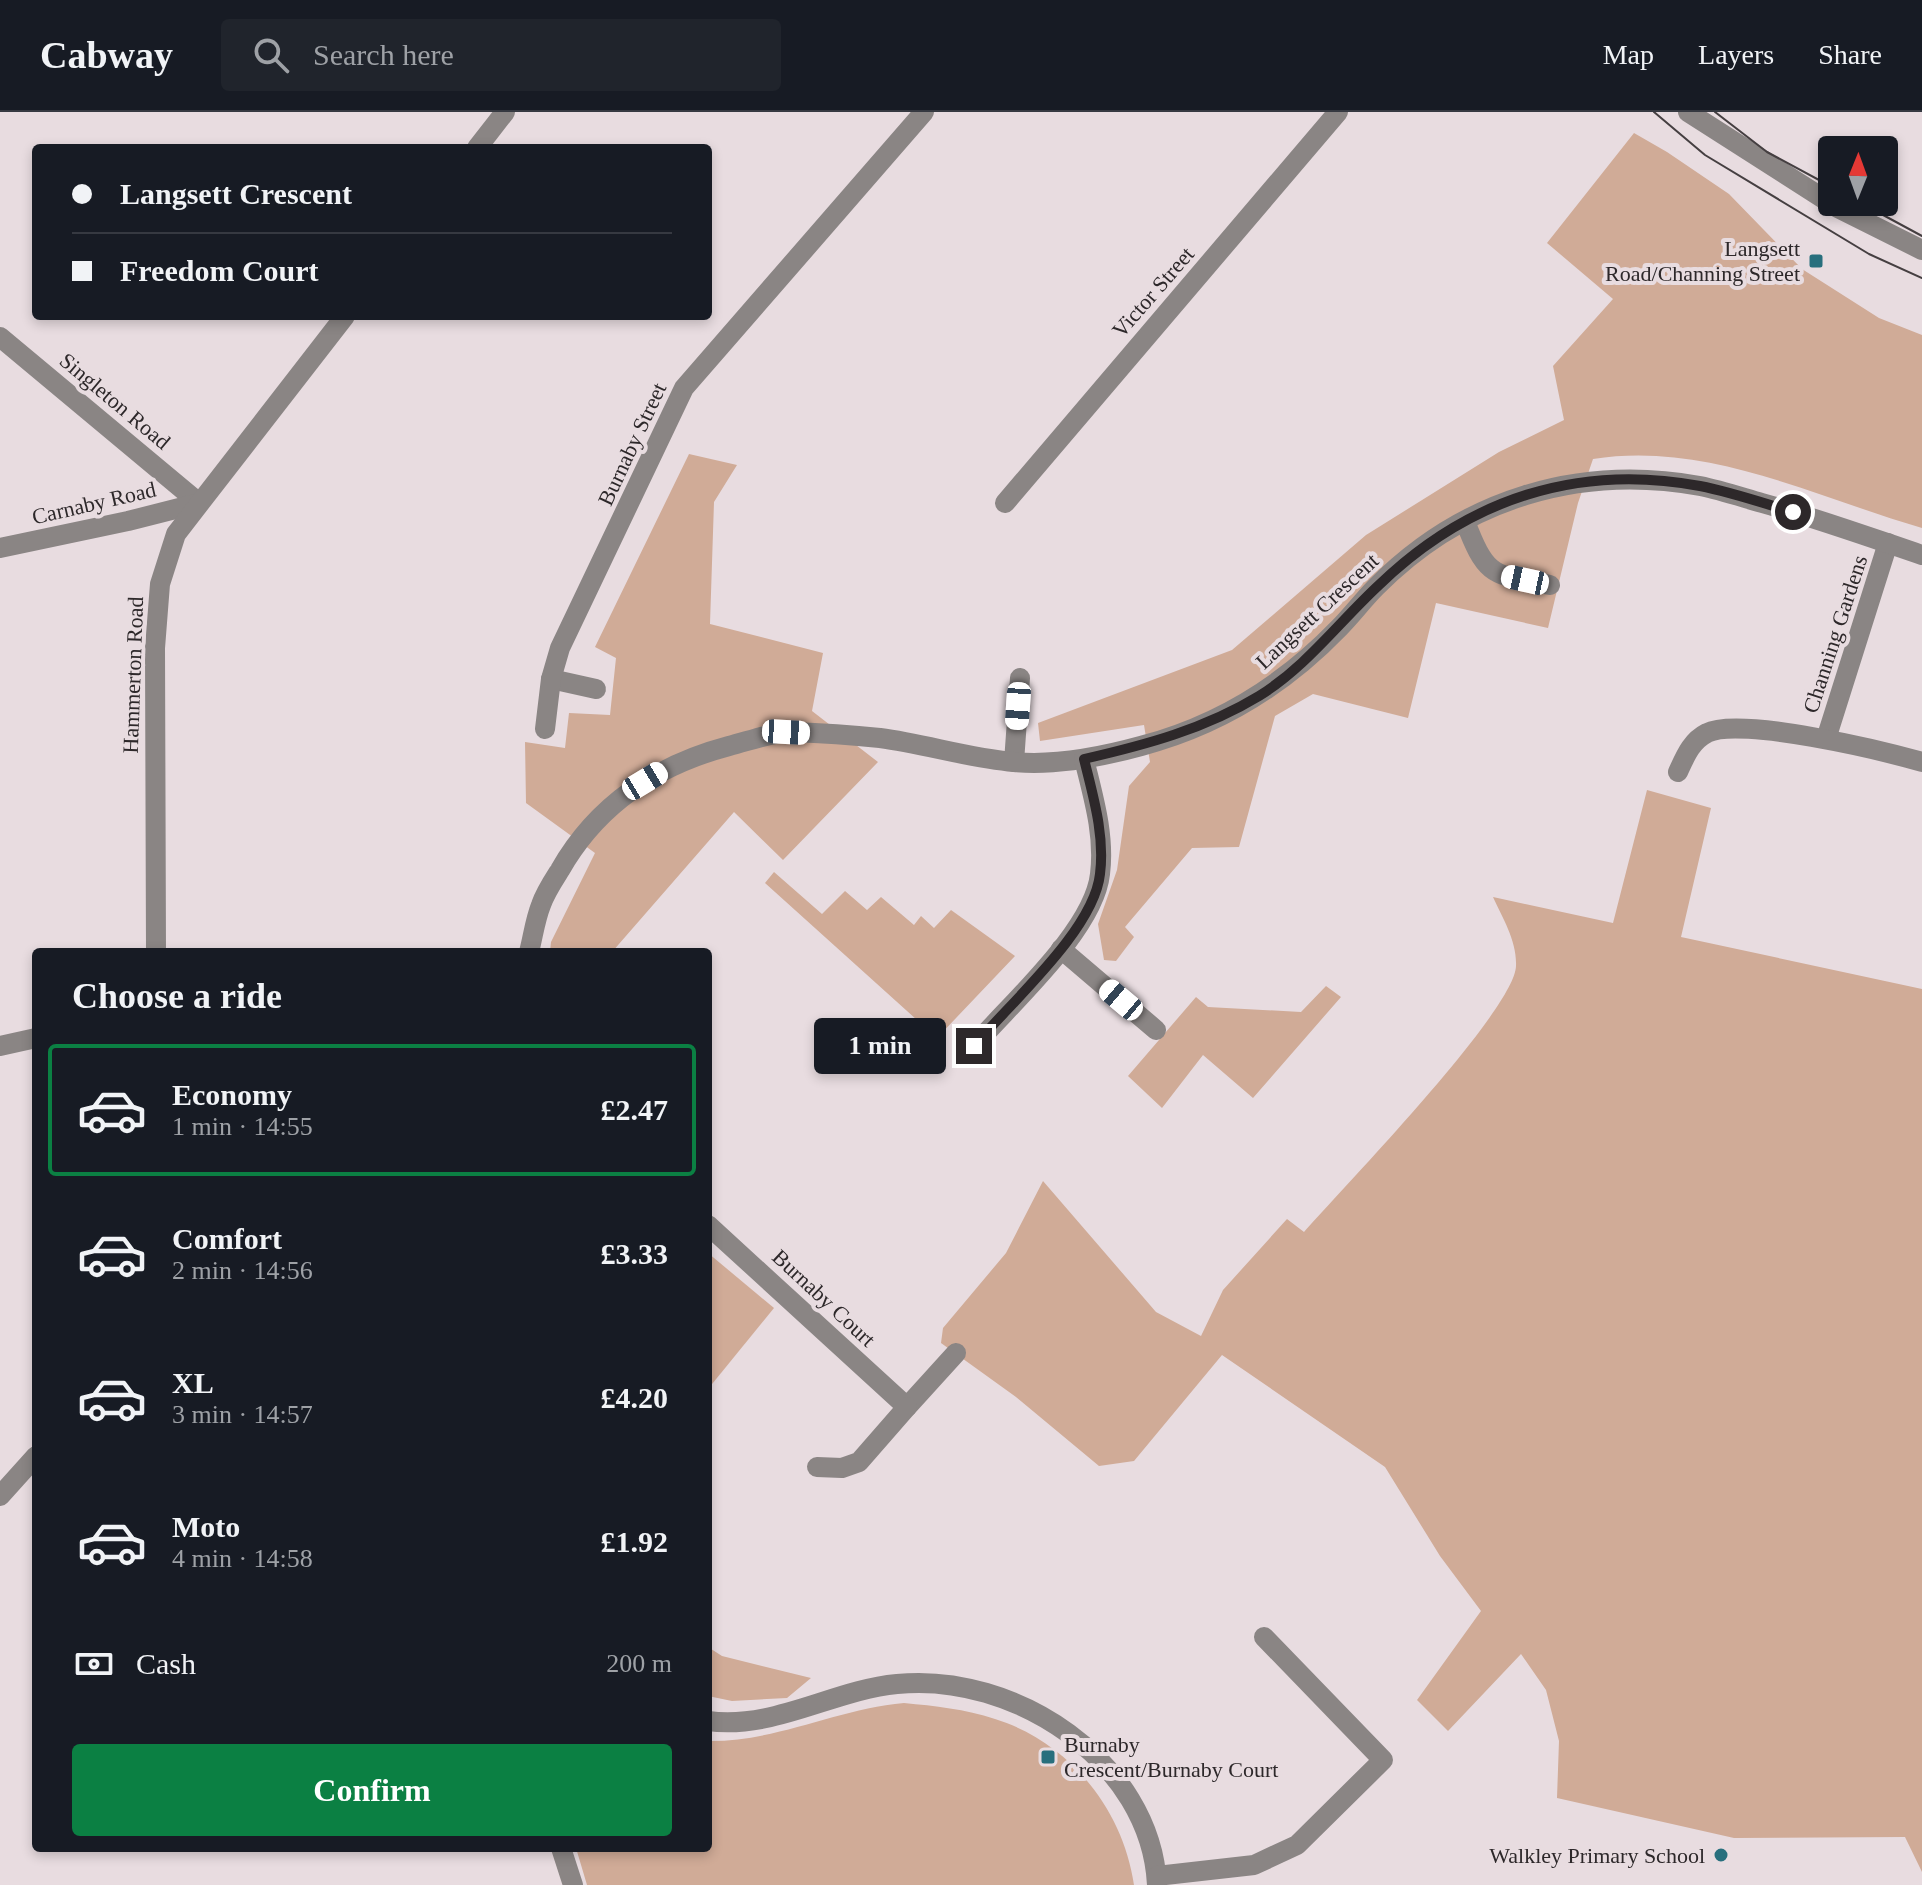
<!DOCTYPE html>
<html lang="en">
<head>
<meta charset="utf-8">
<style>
  :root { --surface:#171b24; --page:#20242c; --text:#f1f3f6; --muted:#9ea1a6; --line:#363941; --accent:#0b8043 }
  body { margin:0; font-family:Georgia,serif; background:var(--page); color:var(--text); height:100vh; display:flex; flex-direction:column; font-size:30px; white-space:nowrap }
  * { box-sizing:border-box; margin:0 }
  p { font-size:26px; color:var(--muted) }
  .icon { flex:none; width:44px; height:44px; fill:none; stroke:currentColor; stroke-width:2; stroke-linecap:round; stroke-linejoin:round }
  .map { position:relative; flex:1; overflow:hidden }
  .side { position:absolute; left:32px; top:836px; width:680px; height:904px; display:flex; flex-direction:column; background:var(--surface); border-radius:8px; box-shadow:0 4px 12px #0003 }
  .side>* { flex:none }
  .guide { position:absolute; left:32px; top:32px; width:680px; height:176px; border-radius:8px; box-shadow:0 4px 12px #0003; display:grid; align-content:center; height:176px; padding:0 40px; background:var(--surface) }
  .needle { width:52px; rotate:1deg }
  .fabs { position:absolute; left:1818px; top:24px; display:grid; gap:16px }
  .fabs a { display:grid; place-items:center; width:80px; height:80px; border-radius:8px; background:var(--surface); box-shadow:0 4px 12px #0003; font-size:40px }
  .end { position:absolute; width:36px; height:36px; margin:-18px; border:10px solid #2d282a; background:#fff; box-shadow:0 0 0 4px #fff }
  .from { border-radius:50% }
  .bubble { position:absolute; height:56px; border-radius:8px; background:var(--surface); box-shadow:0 4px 12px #0003; font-size:26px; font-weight:700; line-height:56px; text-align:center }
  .car { position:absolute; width:24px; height:48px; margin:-24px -12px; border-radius:10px; box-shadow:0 0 6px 2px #0007; background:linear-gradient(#fff 24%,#345 0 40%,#fff 0 76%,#345 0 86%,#fff 0) }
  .guide b { display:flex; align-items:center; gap:28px; height:76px; font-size:30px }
  .guide b+b { border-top:2px solid var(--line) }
  .guide i { width:20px; height:20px; background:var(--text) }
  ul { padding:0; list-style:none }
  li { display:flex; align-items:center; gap:24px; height:132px; margin:0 16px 12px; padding:0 24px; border:4px solid transparent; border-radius:8px }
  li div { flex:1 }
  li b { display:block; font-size:30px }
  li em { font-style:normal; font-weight:700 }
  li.on { border-color:var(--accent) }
  li>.icon { width:72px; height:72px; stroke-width:1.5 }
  h2 { padding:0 40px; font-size:36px; line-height:96px }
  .pay { display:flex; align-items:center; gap:20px; height:88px; padding:0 40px; font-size:30px }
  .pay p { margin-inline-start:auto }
  .cta { display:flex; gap:16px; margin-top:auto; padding:16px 40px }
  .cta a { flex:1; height:92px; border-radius:8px; background:var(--accent); color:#fff; font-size:32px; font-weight:700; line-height:92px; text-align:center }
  header { display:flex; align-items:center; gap:48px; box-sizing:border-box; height:112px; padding:0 40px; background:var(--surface); border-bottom:2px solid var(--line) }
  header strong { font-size:38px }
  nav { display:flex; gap:44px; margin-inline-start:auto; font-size:28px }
  .search { width:560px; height:72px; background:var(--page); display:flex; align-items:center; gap:20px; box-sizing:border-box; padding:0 28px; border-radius:8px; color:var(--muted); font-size:30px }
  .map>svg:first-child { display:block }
</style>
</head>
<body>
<header>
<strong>Cabway</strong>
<div class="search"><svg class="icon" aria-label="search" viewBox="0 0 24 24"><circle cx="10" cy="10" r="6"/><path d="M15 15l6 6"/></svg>Search here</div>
<nav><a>Map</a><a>Layers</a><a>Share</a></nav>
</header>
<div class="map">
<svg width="1922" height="1773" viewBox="0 0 1922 1773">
  <rect width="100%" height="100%" fill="#e8dce0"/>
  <g fill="#d0ab97">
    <path d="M 1634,21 L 1667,40 L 1729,82 L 1802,157 L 1879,206 L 1922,223 L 1922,416 C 1815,385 1707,329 1593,347 L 1578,391 L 1548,516 L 1436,491 L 1408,606 L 1313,582 L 1275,604 L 1239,735 L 1192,736 L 1125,815 L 1134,825 L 1116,849 L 1104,848 L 1098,812 L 1117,758 L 1129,674 L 1150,650 L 1144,613 L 1040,629 L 1038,611 L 1232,538 L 1366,423 L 1499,340 L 1564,308 L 1553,254 L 1613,187 L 1547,131 Z"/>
    <polygon points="689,342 737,353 714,390 710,512 823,541 812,599 878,650 783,748 734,700 612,840 550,840 551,830 595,741 526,691 525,630 565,636 569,601 610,603 616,546 595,535"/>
    <path d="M 1647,678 L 1711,696 L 1681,825 L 1922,877 L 1922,1760 L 1905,1725 L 1734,1726 L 1557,1686 L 1559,1629 L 1546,1578 L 1521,1542 L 1448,1619 L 1417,1588 L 1481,1499 L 1440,1444 L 1385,1355 L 1222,1243 L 1134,1349 L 1099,1354 L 1016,1285 L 941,1231 L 943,1216 L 1006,1141 L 1043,1069 L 1156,1200 L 1201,1224 L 1223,1178 L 1287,1107 L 1304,1120 C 1342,1077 1515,898 1516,854 C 1517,829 1503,807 1493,785 L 1613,811 Z"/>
    <polygon points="774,760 822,802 845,779 867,798 881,785 914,813 921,804 934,816 951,798 1015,844 937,926 765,771"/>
    <polygon points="1326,874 1341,885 1253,986 1203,943 1162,996 1128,964 1196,885 1208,895 1301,900"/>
    <polygon points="708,1141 774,1196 708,1277"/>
    <polygon points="708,1535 722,1544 811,1566 787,1586 732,1589 708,1584"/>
    <path d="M 904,1591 C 935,1594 965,1597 995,1607 C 1069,1630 1123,1697 1134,1773 L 587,1773 L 576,1736 L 708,1736 L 708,1629 C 776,1630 837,1597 904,1591 Z"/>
  </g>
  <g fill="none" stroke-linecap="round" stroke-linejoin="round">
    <g stroke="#8a8584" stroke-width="20">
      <polyline points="1688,0 1838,96 1922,138"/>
      <polyline points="477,36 505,0"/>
      <polyline points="0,225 199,391"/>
      <polyline points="1005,391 1338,0"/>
      <path d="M 1465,409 C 1487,467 1493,462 1550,473"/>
      <polyline points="0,436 128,409 199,391"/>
      <polyline points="551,567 596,577"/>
      <polyline points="545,617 551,567 560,536 684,276 924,0"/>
      <polyline points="1826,627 1888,431"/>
      <polyline points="1014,650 1020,566"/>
      <path d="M 1678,660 C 1685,645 1691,629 1707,621 C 1739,604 1884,639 1922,650"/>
      <polyline points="1061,837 1156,918"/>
      <polyline points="156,840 155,536 160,472 176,422 345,204"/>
      <path d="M 529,840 C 533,825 535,808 541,793 C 545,781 553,769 560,758 C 597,693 657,653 729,634 C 749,629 772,620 792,620 C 821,621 851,623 880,626 C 925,632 969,646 1014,650 C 1057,654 1101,645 1141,634 C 1217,614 1284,573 1339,516 C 1352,503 1363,488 1376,475 C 1463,387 1579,352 1700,374 C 1720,378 1741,385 1762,391 C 1816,406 1869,425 1922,443"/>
      <polyline points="0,934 36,926"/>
      <path d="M 974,934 C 1011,891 1094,818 1100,762 C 1105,723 1093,684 1084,647"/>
      <polyline points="708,1113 907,1295 956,1241"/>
      <polyline points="817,1355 842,1356 859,1350 907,1295"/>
      <polyline points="0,1384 36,1344"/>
      <path d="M 708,1609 C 774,1618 833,1578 897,1572 C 1014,1560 1151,1649 1157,1773"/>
      <polyline points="561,1736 573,1773"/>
      <polyline points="1157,1764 1254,1753 1297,1733 1383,1648 1264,1525"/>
    </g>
    <g stroke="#453f41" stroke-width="2">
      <polyline points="1654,0 1705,43 1869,142 1922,166"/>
      <polyline points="1715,0 1767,40 1832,75"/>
      <polyline points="1859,90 1922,124"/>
    </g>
  </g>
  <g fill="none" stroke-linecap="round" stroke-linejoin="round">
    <path stroke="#2d282a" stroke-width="10" d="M 974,934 C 1010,891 1094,818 1100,762 C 1105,723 1093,684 1084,647 C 1145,633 1205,617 1259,584 C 1306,555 1339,510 1379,473 C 1468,387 1578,351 1700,374 C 1731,380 1763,391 1793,400"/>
  </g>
  <g fill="#286f7d" stroke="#e8dce0" stroke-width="3">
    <rect x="1808" y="141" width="16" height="16" rx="4"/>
    <rect x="1040" y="1637" width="16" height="16" rx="4"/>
    <circle cx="1721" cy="1743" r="8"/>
  </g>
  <g text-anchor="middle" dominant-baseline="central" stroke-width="8" stroke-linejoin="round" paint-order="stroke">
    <g font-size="22" fill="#2d282a" stroke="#e8dce0" text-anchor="end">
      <text x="1800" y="136">Langsett<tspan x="1800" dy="25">Road/Channing Street</tspan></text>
      <text x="1064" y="1632" text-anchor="start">Burnaby<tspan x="1064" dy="25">Crescent/Burnaby Court</tspan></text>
      <text x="1705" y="1743">Walkley Primary School</text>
    </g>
    <g font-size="22" fill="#2d282a" stroke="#e8dce0">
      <text transform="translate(1153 180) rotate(-49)">Victor Street</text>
      <text transform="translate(115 289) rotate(40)">Singleton Road</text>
      <text transform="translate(632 332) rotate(-65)">Burnaby Street</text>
      <text transform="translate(94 391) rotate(-13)">Carnaby Road</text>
      <text transform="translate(1317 499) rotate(-43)">Langsett Crescent</text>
      <text transform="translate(1835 522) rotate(-72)">Channing Gardens</text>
      <text transform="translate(133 563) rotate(-88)">Hammerton Road</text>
      <text transform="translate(824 1186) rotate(43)">Burnaby Court</text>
    </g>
  </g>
</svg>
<div class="fabs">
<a><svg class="needle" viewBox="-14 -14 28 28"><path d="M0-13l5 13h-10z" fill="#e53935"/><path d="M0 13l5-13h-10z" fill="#9ea1a6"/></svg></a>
</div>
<i class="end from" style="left:1793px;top:400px"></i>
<i class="end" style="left:974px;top:934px"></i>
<div class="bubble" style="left:814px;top:906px;width:132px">1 min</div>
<i class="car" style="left:1525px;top:468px;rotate:282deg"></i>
<i class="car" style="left:1018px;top:594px;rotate:184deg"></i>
<i class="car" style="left:786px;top:620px;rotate:93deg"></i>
<i class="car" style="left:645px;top:669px;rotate:59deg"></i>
<i class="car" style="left:1121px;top:888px;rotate:310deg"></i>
<div class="guide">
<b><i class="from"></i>Langsett Crescent</b>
<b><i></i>Freedom Court</b>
</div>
<section class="side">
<h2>Choose a ride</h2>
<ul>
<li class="on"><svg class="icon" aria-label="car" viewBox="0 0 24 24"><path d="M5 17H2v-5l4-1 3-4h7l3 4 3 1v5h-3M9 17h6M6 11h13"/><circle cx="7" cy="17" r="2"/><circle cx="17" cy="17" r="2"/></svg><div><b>Economy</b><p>1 min · 14:55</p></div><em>£2.47</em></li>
<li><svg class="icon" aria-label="car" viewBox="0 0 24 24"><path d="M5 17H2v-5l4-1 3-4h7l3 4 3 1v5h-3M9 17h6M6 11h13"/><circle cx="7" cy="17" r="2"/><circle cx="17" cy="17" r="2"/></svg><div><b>Comfort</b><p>2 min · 14:56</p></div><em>£3.33</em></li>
<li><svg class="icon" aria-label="car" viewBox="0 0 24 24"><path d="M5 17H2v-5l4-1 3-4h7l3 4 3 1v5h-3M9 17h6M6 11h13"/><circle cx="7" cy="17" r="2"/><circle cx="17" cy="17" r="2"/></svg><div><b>XL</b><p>3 min · 14:57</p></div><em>£4.20</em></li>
<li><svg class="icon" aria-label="car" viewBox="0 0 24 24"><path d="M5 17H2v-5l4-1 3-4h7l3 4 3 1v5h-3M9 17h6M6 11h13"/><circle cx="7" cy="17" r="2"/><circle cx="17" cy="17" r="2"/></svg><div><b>Moto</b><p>4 min · 14:58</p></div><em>£1.92</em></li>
</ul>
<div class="pay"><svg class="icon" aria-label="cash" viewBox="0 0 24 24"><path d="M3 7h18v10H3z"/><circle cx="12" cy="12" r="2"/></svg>Cash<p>200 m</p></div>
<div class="cta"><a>Confirm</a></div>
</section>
</div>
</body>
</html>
